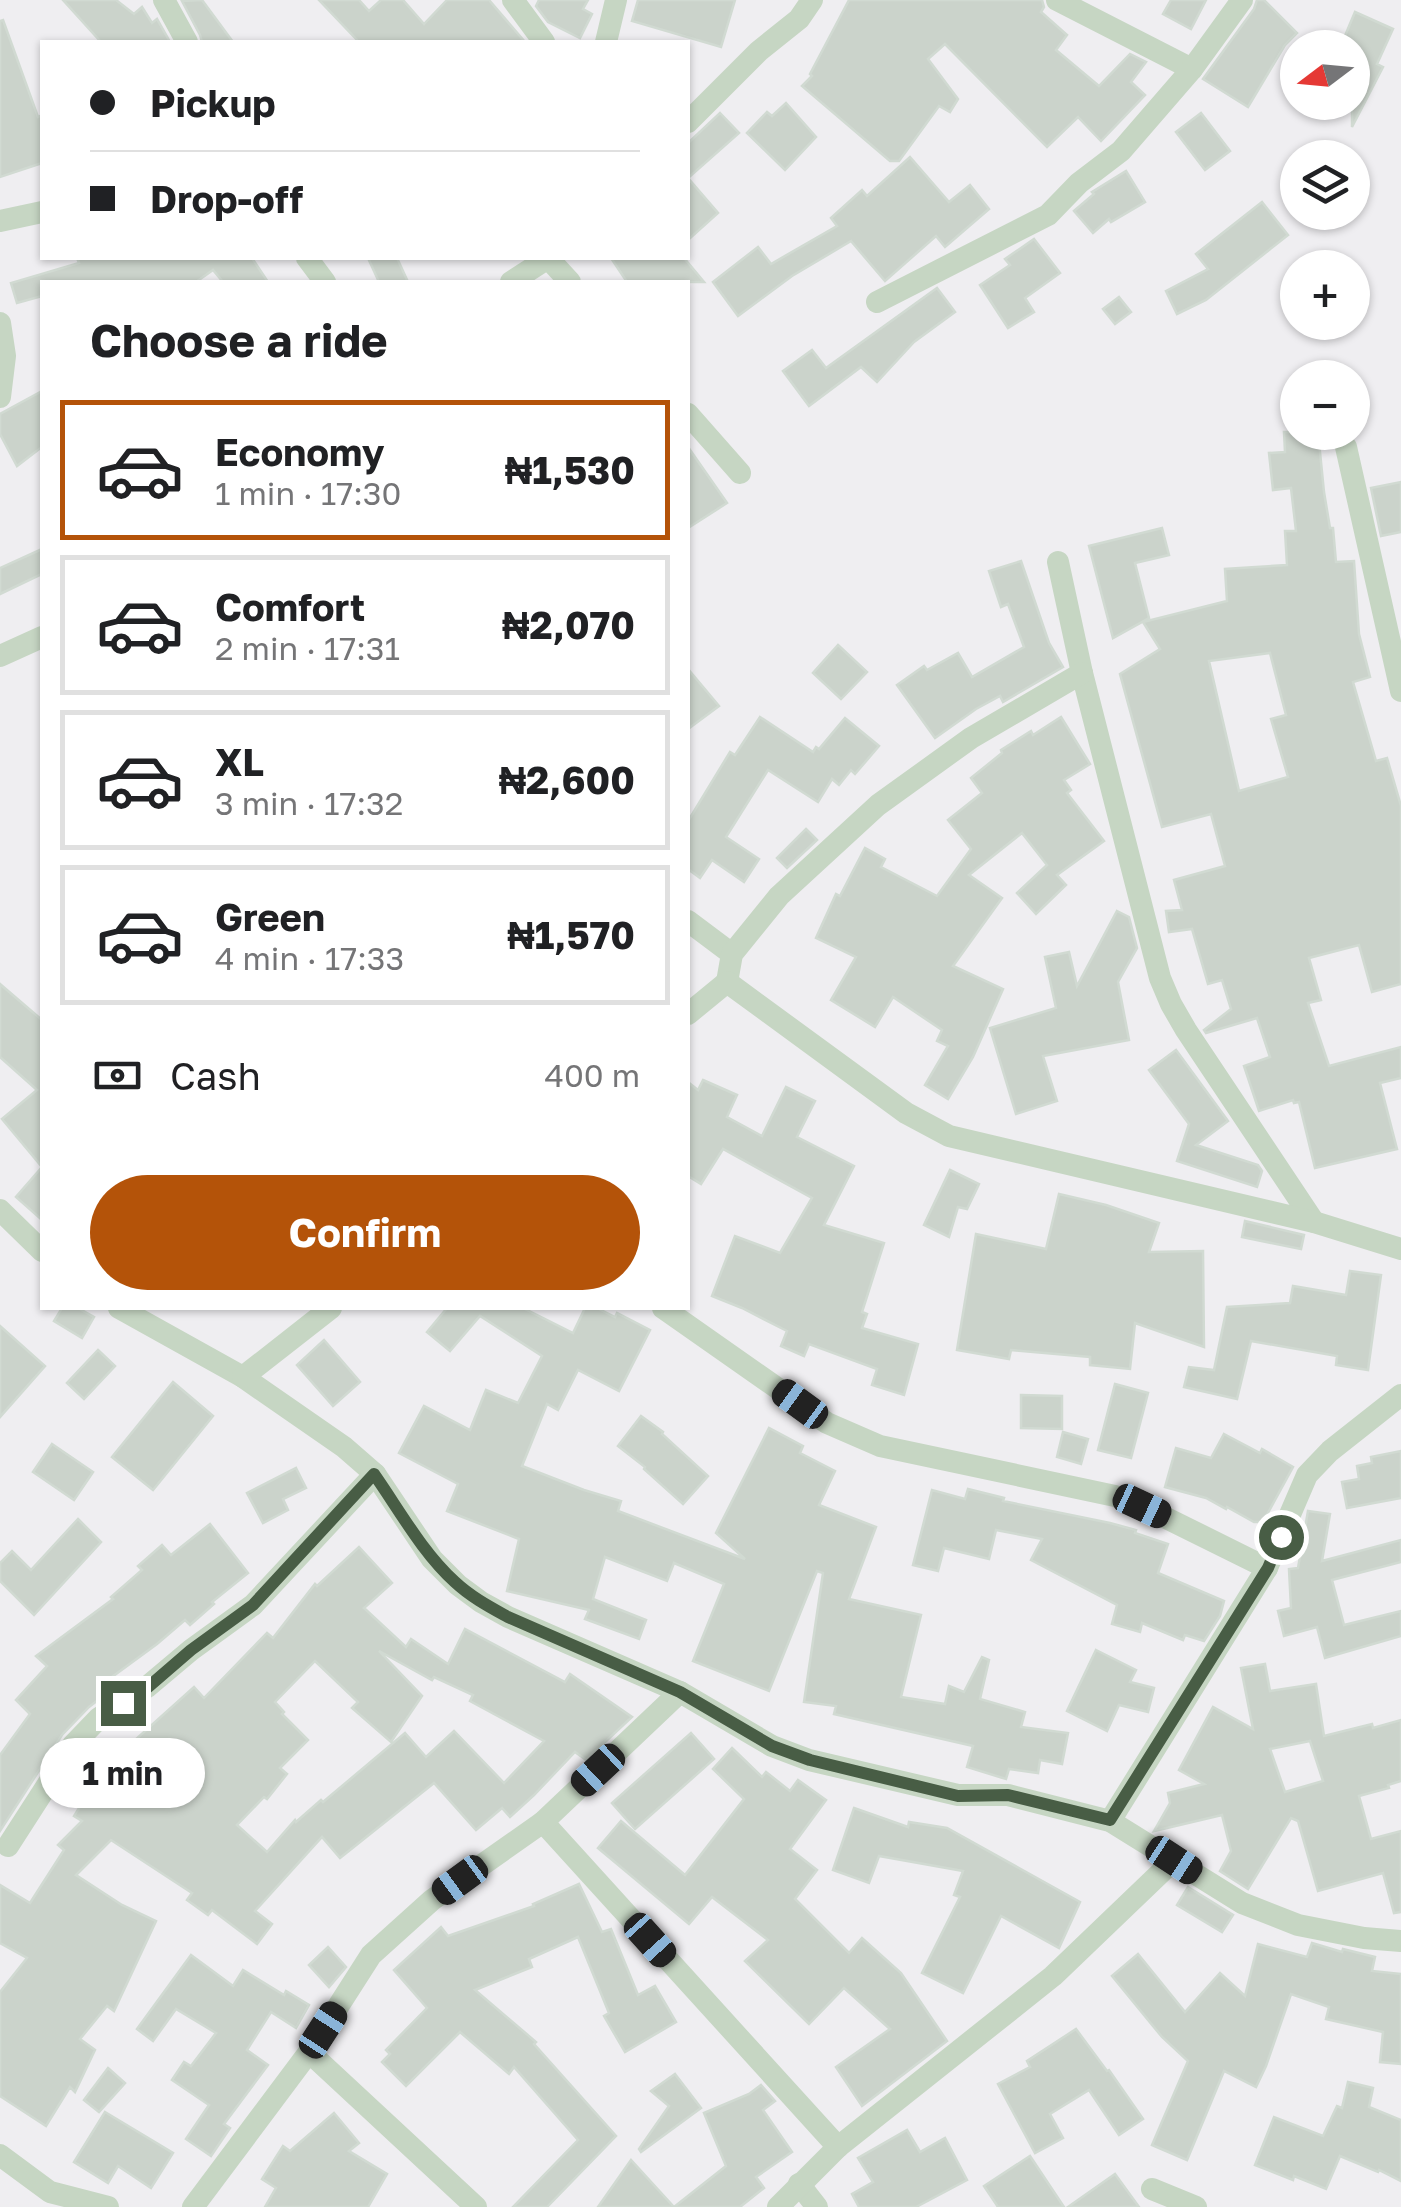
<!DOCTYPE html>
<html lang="en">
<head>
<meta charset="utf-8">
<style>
  :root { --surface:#fff; --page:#f2f2f2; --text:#202124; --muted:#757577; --line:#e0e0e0; --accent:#b45309 }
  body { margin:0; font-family:"Golos Text",sans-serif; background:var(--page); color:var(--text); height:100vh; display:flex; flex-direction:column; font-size:38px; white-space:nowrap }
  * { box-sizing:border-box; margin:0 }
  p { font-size:32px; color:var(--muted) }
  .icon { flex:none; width:55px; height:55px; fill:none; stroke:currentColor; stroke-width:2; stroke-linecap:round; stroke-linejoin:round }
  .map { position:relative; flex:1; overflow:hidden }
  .sheet { position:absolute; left:40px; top:280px; width:650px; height:1030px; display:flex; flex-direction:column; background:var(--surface); border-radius:0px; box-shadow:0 2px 8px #0004 }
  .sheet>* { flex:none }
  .top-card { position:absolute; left:40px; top:40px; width:650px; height:220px; border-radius:0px; box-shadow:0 2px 8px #0004; display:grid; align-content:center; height:220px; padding:0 50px; background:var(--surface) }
  .needle { width:65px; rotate:254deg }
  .controls { position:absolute; left:1280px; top:30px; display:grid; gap:20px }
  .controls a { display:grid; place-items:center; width:90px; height:90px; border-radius:50%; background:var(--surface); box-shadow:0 2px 8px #0004; font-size:50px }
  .end { position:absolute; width:45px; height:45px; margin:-22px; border:12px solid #485d45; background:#fff; box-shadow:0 0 0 5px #fff }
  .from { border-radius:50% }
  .bubble { position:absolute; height:70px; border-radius:35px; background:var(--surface); box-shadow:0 2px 8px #0004; font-size:32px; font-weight:700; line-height:70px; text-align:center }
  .car { position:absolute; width:30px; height:60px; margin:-30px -15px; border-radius:12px; box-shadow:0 0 8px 2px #0007; background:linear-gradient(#222 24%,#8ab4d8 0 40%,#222 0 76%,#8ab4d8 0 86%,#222 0) }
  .top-card b { display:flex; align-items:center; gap:35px; height:95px; font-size:38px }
  .top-card b+b { border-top:2px solid var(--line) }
  .top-card i { width:25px; height:25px; background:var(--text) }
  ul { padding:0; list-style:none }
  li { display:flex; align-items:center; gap:30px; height:140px; margin:0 20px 15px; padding:0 30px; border:5px solid var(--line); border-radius:0px }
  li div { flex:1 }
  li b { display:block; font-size:38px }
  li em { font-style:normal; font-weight:700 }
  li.selected { border-color:var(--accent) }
  li>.icon { width:90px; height:90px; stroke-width:1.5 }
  h2 { padding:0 50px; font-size:45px; line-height:120px }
  .pay { display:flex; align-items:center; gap:25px; height:110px; padding:0 50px; font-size:38px }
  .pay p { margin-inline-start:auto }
  .primary-button { display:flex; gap:20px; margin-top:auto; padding:20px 50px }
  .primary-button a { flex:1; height:115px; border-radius:60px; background:var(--accent); color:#fff; font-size:40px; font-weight:700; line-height:115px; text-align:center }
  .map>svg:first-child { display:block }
</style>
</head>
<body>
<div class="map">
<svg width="1401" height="2207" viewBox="0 0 1401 2207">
  <rect width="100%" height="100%" fill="#efeef1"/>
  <g fill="#cbd3cb" stroke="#d1dad2" stroke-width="2.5" fill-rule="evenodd">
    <polygon points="63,0 116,0 134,14 142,7 152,23 157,19 170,42 101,42"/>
    <polygon points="202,0 233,42 202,42 200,35 182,1"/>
    <polygon points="319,0 359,0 369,11 381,0 403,0 424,24 447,0 489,0 525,42 359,42"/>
    <polygon points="539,0 588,0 583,9 592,14 580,38 548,22 536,6"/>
    <polygon points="638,0 735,0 721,47 632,21"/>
    <polygon points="849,0 1042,0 1044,7 1041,12 1067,35 1056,50 1099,86 1130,54 1146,62 1131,82 1145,95 1101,141 1078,117 1047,147 945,44 928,59 958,99 950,112 939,106 899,161 890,161 802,86 812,76 810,74"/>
    <polygon points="1171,0 1206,0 1191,29 1163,14"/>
    <polygon points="1257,0 1264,0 1297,33 1285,45 1248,107 1203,79 1254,9"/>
    <polygon points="1355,12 1393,29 1377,64 1383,67 1352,127 1352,48 1342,43"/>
    <polygon points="3,20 38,117 42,115 42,163 0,177 0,21"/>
    <polygon points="786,103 816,137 785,170 747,133 767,112 772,116"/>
    <polygon points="720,113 739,133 688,178 718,213 688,240 688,143"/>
    <polygon points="1201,113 1230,151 1205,170 1176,132"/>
    <polygon points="910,157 949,202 970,185 989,209 945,247 936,236 885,281 851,241 792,276 738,316 713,282 758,247 771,264 837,226 831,218 862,190 867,196"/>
    <polygon points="1126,171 1145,202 1111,222 1109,219 1093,233 1074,211 1094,194 1092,192"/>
    <polygon points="1262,202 1288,235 1206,300 1177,314 1166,291 1208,269 1196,254"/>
    <polygon points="1034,239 1060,273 1025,298 1034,312 1008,328 980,285 1010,265 1005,259"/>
    <polygon points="77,258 252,258 268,282 223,282 213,270 196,282 42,282 42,296 17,303 11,283 79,263"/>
    <polygon points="368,258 397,258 408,282 379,282"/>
    <polygon points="611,258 684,258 704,282 627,282"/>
    <polygon points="937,288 955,312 914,342 877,382 861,367 809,406 783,371 812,350 826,368"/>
    <polygon points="1119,297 1131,312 1115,324 1103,309"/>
    <polygon points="42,391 42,447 17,466 0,434 0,414"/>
    <path d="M 1284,432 L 1318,432 L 1324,492 L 1330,528 L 1333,528 L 1336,562 L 1354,561 L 1359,634 L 1370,677 L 1353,682 L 1376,761 L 1387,758 L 1401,806 L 1401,984 L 1372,992 L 1359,945 L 1309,958 L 1321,1000 L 1308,1003 L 1329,1066 L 1401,1047 L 1401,1078 L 1380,1083 L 1397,1149 L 1315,1168 L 1299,1102 L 1294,1103 L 1293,1100 L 1259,1111 L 1244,1066 L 1270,1057 L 1257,1018 L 1206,1033 L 1204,1030 L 1231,1009 L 1222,980 L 1208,984 L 1192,929 L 1169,932 L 1166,911 L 1182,910 L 1174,880 L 1225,866 L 1211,814 L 1162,827 L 1120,674 L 1160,649 L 1143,622 L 1227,601 L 1225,569 L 1287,565 L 1285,531 L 1296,531 L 1291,488 L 1273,490 L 1269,453 L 1285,452 ZM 1270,653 L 1286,715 L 1271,719 L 1288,777 L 1239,791 L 1209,661 Z"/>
    <polygon points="688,447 727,503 688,528"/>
    <polygon points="1401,482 1401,532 1381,536 1371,488"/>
    <polygon points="1162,528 1169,555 1135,563 1149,618 1113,638 1089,546"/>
    <polygon points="42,549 42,574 0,594 0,568"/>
    <polygon points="1021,561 1049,643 1063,667 1003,702 1000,696 976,709 935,738 897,685 924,666 927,670 958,653 972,677 1024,647 1008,604 1001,607 989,571"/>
    <polygon points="838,645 867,672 841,699 813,673"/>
    <polygon points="688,669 719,706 688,729"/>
    <polygon points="760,717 813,752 816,747 819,749 845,718 879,746 855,774 851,770 839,785 832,779 818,802 768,770 726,837 759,859 744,882 712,860 700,878 688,869 688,821 730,752 735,755"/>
    <polygon points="1061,717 1090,764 1064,780 1071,790 1067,793 1104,841 1057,875 1066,885 1036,914 1017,893 1047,865 1022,833 969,875 1002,898 953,966 1003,989 973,1057 948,1099 925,1085 948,1046 937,1041 942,1030 893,997 875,1027 831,1000 856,957 816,938 836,894 840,896 865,848 885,859 881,867 937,896 971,849 948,820 982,793 971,778 1002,753 1001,750 1031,731 1033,735"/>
    <polygon points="806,829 817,840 787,868 777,858"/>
    <polygon points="1117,911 1129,917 1137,948 1118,982 1129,1040 1043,1056 1057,1101 1016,1114 990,1028 1056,1008 1045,957 1069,952 1077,986"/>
    <polygon points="0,984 42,1020 42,1167 2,1119 37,1090 0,1057"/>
    <polygon points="1176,1050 1228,1121 1196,1145 1258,1165 1262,1171 1257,1187 1177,1161 1189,1124 1149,1070"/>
    <polygon points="703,1080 737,1095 727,1117 762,1136 786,1087 815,1101 797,1137 854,1166 824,1225 884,1243 862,1312 867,1314 862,1328 918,1344 904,1395 872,1385 877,1369 809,1344 804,1356 781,1346 787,1331 742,1308 712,1296 735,1236 780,1253 812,1198 723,1149 701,1184 688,1176 688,1082 698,1090"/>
    <polygon points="42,1167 42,1220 16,1197"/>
    <polygon points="950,1170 979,1184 967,1209 958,1207 949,1237 924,1225"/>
    <polygon points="1059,1194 1106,1205 1159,1223 1149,1252 1203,1251 1204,1347 1135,1323 1130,1369 1090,1365 1090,1357 1011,1350 1009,1359 957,1350 976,1234 1046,1249"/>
    <polygon points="1245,1221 1304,1235 1301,1249 1242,1237"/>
    <polygon points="1350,1271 1381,1275 1368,1370 1336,1365 1337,1356 1251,1341 1237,1399 1184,1387 1189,1367 1214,1370 1227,1307 1290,1303 1293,1286 1346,1295"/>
    <polygon points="62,1308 78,1308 94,1317 82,1338 54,1321"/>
    <polygon points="447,1308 523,1308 573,1333 585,1308 597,1308 615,1317 617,1313 650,1330 619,1391 578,1370 558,1410 547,1404 522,1466 584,1490 621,1501 618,1511 745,1559 716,1533 769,1428 803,1446 800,1453 835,1471 819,1505 876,1527 849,1599 921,1615 901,1697 945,1704 949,1686 964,1692 982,1657 989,1660 980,1699 1025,1712 1021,1727 1068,1733 1062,1764 1040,1760 1038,1773 1009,1769 1006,1779 967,1767 973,1746 834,1714 836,1706 804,1702 823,1573 817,1571 769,1691 693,1661 724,1584 674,1563 667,1581 605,1557 593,1599 646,1620 639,1639 585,1619 589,1610 507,1591 519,1539 447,1511 458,1484 399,1453 424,1406 470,1430 486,1390 518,1403 542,1356 480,1316 450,1351 427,1332"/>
    <polygon points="0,1326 45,1366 0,1417"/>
    <polygon points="324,1340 360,1382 333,1406 297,1365"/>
    <polygon points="98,1350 115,1366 84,1399 67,1383"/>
    <polygon points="173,1382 213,1416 153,1490 112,1457"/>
    <polygon points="1115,1384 1148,1393 1131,1458 1098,1450"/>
    <polygon points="1021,1395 1062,1396 1062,1429 1021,1428"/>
    <polygon points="641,1416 663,1432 662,1434 708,1476 683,1504 644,1469 645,1467 618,1446"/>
    <polygon points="1063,1432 1088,1439 1081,1464 1057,1457"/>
    <polygon points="1224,1434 1260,1453 1262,1449 1293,1467 1263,1522 1254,1522 1227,1507 1226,1509 1206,1498 1165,1487 1176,1448 1211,1458"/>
    <polygon points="52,1444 93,1472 74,1500 33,1472"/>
    <polygon points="1401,1451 1401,1498 1347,1508 1342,1482 1359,1479 1357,1466 1372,1463 1371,1457"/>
    <polygon points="296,1468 306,1488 283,1499 288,1510 263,1523 247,1493"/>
    <polygon points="968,1489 1004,1498 1003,1501 1110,1523 1136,1530 1135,1533 1168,1544 1158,1573 1224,1601 1220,1616 1204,1641 1185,1635 1183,1640 1142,1623 1140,1632 1112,1624 1117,1605 1031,1560 1042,1539 996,1530 989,1559 944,1548 938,1571 913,1565 932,1490 965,1499"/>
    <polygon points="1308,1511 1330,1514 1322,1561 1401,1540 1401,1562 1332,1580 1344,1625 1401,1611 1401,1636 1325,1658 1317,1627 1284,1636 1278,1611 1291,1608 1289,1569 1298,1568"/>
    <polygon points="78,1519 101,1542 34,1615 0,1581 0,1563 12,1551 31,1570"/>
    <polygon points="210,1524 248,1573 212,1602 214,1604 190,1625 185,1620 157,1644 112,1677 119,1684 89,1707 62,1735 0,1831 0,1755 30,1714 16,1700 47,1666 36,1656 113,1599 111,1597 142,1570 138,1566 162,1545 171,1555"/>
    <path d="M 359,1547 L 392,1583 L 364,1608 L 406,1647 L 411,1639 L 448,1664 L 465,1629 L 565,1682 L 570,1674 L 632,1717 L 586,1760 L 575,1752 L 534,1795 L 510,1817 L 502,1808 L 476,1830 L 434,1783 L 340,1858 L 322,1837 L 255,1911 L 272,1924 L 257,1944 L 212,1910 L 208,1915 L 187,1900 L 192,1893 L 111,1840 L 76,1875 L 122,1905 L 156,1921 L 114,2011 L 107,2006 L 80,2039 L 95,2050 L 75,2092 L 70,2087 L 46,2126 L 0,2096 L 0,1992 L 27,1958 L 0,1943 L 0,1885 L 30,1903 L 64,1850 L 58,1845 L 82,1821 L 74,1816 L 97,1779 L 103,1783 L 139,1744 L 135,1740 L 194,1687 L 204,1698 L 267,1633 L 273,1638 L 315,1584 L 317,1586 ZM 379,1651 L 432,1680 L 434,1677 L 473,1695 L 470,1701 L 544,1741 L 504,1783 L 454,1731 L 426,1757 L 405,1733 L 323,1802 L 321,1800 L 296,1822 L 295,1820 L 267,1852 L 237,1825 L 264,1797 L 267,1799 L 287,1774 L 280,1768 L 308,1740 L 282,1714 L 284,1712 L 275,1702 L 315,1661 L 358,1702 L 352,1708 L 391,1742 L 422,1696 Z"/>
    <polygon points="1096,1650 1136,1670 1130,1682 1154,1688 1148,1712 1119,1705 1107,1731 1067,1711"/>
    <path d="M 1265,1664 L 1270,1691 L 1316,1684 L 1324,1736 L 1372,1724 L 1373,1728 L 1401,1720 L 1401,1781 L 1388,1785 L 1389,1788 L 1359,1796 L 1371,1839 L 1401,1831 L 1401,1912 L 1394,1913 L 1383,1873 L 1318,1891 L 1298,1821 L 1291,1818 L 1248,1889 L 1220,1871 L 1231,1851 L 1222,1815 L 1154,1831 L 1170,1803 L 1168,1793 L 1204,1784 L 1179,1770 L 1213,1707 L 1253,1729 L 1241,1668 ZM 1310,1741 L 1323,1781 L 1285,1792 L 1270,1749 Z"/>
    <polygon points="691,1733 714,1759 635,1829 612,1803"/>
    <polygon points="732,1748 762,1777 766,1772 790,1791 798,1780 826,1800 790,1849 817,1870 795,1899 849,1953 862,1938 901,1973 947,2041 862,2106 836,2067 890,2029 844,1988 809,2024 745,1961 768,1940 712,1897 689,1924 598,1848 621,1821 685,1875 744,1799 713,1769"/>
    <polygon points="854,1808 908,1827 909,1822 947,1828 1080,1902 1059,1948 1001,1916 963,1993 922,1973 960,1897 954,1895 963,1871 879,1856 869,1883 833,1870"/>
    <polygon points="579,1884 602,1932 611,1929 638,1995 655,1986 676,2022 625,2052 604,2016 609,2013 578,1937 529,1959 532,1967 475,1990 536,2042 534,2044 616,2136 547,2207 513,2207 578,2140 514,2067 509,2074 460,2032 406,2086 382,2062 390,2054 386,2050 427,2008 394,1970 441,1927 448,1936 534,1906 533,1904"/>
    <polygon points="1188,1887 1233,1915 1222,1932 1177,1905"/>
    <polygon points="1312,1943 1342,1952 1343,1949 1375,1957 1372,1971 1401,1974 1401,2064 1380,2062 1383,2032 1326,2019 1329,2007 1291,1994 1266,2066 1256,2087 1224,2071 1187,2160 1152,2145 1188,2061 1162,2037 1112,1976 1138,1954 1185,2012 1220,1973 1245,1996 1258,1944 1307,1957"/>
    <polygon points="328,1947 346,1967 329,1987 309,1965"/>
    <polygon points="191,1955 233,1986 243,1970 284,1995 286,1991 309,2005 296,2028 271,2012 247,2050 268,2065 224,2124 230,2128 211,2156 186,2139 209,2105 172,2080 184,2062 191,2066 216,2033 176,2009 153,2041 137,2029"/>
    <polygon points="1076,2029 1107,2071 1109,2070 1143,2119 1119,2135 1089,2090 1050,2114 1063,2138 1035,2153 998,2084 1030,2067 1027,2061"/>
    <polygon points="108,2068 125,2083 99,2112 84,2100"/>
    <polygon points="675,2074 701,2108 641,2152 639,2149 669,2106 651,2091"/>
    <polygon points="1348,2082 1373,2088 1369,2107 1401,2120 1401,2181 1379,2170 1378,2172 1340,2156 1326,2189 1294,2176 1293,2180 1255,2165 1274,2117 1323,2136 1337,2106 1342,2108"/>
    <polygon points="761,2085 775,2101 763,2110 792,2152 756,2177 764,2188 740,2207 598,2207 631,2160 674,2207 726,2166 704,2113 749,2094"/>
    <polygon points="105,2112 173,2153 151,2188 118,2166 108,2183 74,2162"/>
    <polygon points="334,2113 359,2143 349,2151 387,2174 368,2207 265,2207 276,2188 262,2179 283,2146 290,2151"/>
    <polygon points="907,2130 920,2152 945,2138 967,2180 916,2207 859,2207 852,2194 873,2182 858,2158"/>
    <polygon points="1030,2156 1064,2207 998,2207 984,2186"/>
    <polygon points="1115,2174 1139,2207 1068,2207"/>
  </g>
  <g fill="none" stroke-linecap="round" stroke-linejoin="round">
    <g stroke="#c6d6c3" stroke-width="22">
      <polyline points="164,0 187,42"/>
      <polyline points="513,0 544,42"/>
      <polyline points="1057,0 1192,69"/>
      <polyline points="606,42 616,0"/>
      <polyline points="688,122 759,51 799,19 812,0"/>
      <polyline points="0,221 42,212"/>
      <polyline points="307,258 325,282"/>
      <polyline points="548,258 570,282"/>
      <polyline points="511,282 548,258"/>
      <polyline points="877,302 1048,215 1079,183 1121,151 1192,69 1242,0"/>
      <polyline points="0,323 5,356 0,397"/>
      <polyline points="688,414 740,473"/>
      <polyline points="1346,447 1401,691"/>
      <polyline points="1058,562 1082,673 1160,978 1171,1004 1186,1030 1314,1222"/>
      <polyline points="0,656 42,637"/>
      <polyline points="688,921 732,954"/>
      <polyline points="727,982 732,954 779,896 878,805 971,738 1082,673"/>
      <polyline points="688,1014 727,982 906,1113 949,1136 1314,1222 1401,1249"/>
      <polyline points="0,1210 42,1251"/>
      <polyline points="119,1308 243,1377 344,1447 375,1474 432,1559 458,1585 481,1602 508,1617 680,1692 772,1746 809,1760 958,1795 1008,1795 1110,1821 1242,1903 1298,1925 1364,1938 1401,1941"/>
      <polyline points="663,1308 827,1423 880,1446 1115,1496 1142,1506 1267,1568"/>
      <polyline points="243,1377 331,1308"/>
      <polyline points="1110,1821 1267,1568 1307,1475 1330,1451 1401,1395"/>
      <polyline points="543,1822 838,2147"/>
      <polyline points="8,1846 73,1745 99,1718 147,1687 191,1650 253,1605 375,1474"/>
      <polyline points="309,2052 476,2207"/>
      <polyline points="0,2155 50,2192 108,2207"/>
      <polyline points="799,2184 817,2207"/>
      <polyline points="1152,2189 1196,2207"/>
      <polyline points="193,2207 309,2052 371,1955 432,1900 543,1822 680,1692"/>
      <polyline points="778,2207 838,2147 1053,1976 1174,1860"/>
    </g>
  </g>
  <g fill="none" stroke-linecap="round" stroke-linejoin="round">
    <path stroke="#485d45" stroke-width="12" d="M 123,1703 L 147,1688 L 191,1650 L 253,1605 L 374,1474 C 400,1511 422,1552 455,1582 C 471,1597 490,1607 508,1617 L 680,1692 L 772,1746 L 810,1760 L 958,1796 L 1008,1795 L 1110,1820 L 1268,1568 L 1281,1537"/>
  </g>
</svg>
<div class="controls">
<a><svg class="needle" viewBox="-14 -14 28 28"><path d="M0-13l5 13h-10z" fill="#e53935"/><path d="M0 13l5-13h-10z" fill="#757577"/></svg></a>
<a><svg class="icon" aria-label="layers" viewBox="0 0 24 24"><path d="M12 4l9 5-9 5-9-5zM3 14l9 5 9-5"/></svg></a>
<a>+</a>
<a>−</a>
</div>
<i class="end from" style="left:1281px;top:1537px"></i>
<i class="end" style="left:123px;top:1703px"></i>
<div class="bubble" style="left:40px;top:1738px;width:165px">1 min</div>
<i class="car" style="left:800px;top:1404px;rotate:306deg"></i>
<i class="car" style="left:1142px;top:1506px;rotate:115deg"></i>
<i class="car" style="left:598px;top:1770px;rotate:227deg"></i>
<i class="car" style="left:1174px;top:1860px;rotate:123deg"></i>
<i class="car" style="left:460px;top:1880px;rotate:234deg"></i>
<i class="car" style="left:650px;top:1940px;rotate:138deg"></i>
<i class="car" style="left:323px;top:2030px;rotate:33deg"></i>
<div class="top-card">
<b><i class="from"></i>Pickup</b>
<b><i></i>Drop-off</b>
</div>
<section class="sheet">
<h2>Choose a ride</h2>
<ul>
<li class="selected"><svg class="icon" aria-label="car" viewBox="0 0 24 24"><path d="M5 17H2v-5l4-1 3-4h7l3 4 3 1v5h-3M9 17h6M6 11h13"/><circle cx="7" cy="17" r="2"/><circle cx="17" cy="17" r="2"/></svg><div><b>Economy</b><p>1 min · 17:30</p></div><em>₦1,530</em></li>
<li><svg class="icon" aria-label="car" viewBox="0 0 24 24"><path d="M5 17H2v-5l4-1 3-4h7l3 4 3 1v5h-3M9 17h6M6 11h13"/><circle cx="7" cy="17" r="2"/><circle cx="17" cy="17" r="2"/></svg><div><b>Comfort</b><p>2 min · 17:31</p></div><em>₦2,070</em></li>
<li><svg class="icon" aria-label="car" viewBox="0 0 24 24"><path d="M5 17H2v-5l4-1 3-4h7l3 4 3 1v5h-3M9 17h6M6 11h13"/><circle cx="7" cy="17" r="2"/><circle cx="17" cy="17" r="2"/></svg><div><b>XL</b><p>3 min · 17:32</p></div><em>₦2,600</em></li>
<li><svg class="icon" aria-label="car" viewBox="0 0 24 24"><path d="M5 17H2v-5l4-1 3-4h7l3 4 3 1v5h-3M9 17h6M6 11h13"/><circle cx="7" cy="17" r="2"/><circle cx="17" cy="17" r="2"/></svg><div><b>Green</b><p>4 min · 17:33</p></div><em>₦1,570</em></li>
</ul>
<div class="pay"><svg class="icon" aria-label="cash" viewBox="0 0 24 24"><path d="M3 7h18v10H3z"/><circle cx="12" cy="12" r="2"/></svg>Cash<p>400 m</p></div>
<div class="primary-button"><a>Confirm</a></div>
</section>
</div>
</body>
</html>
